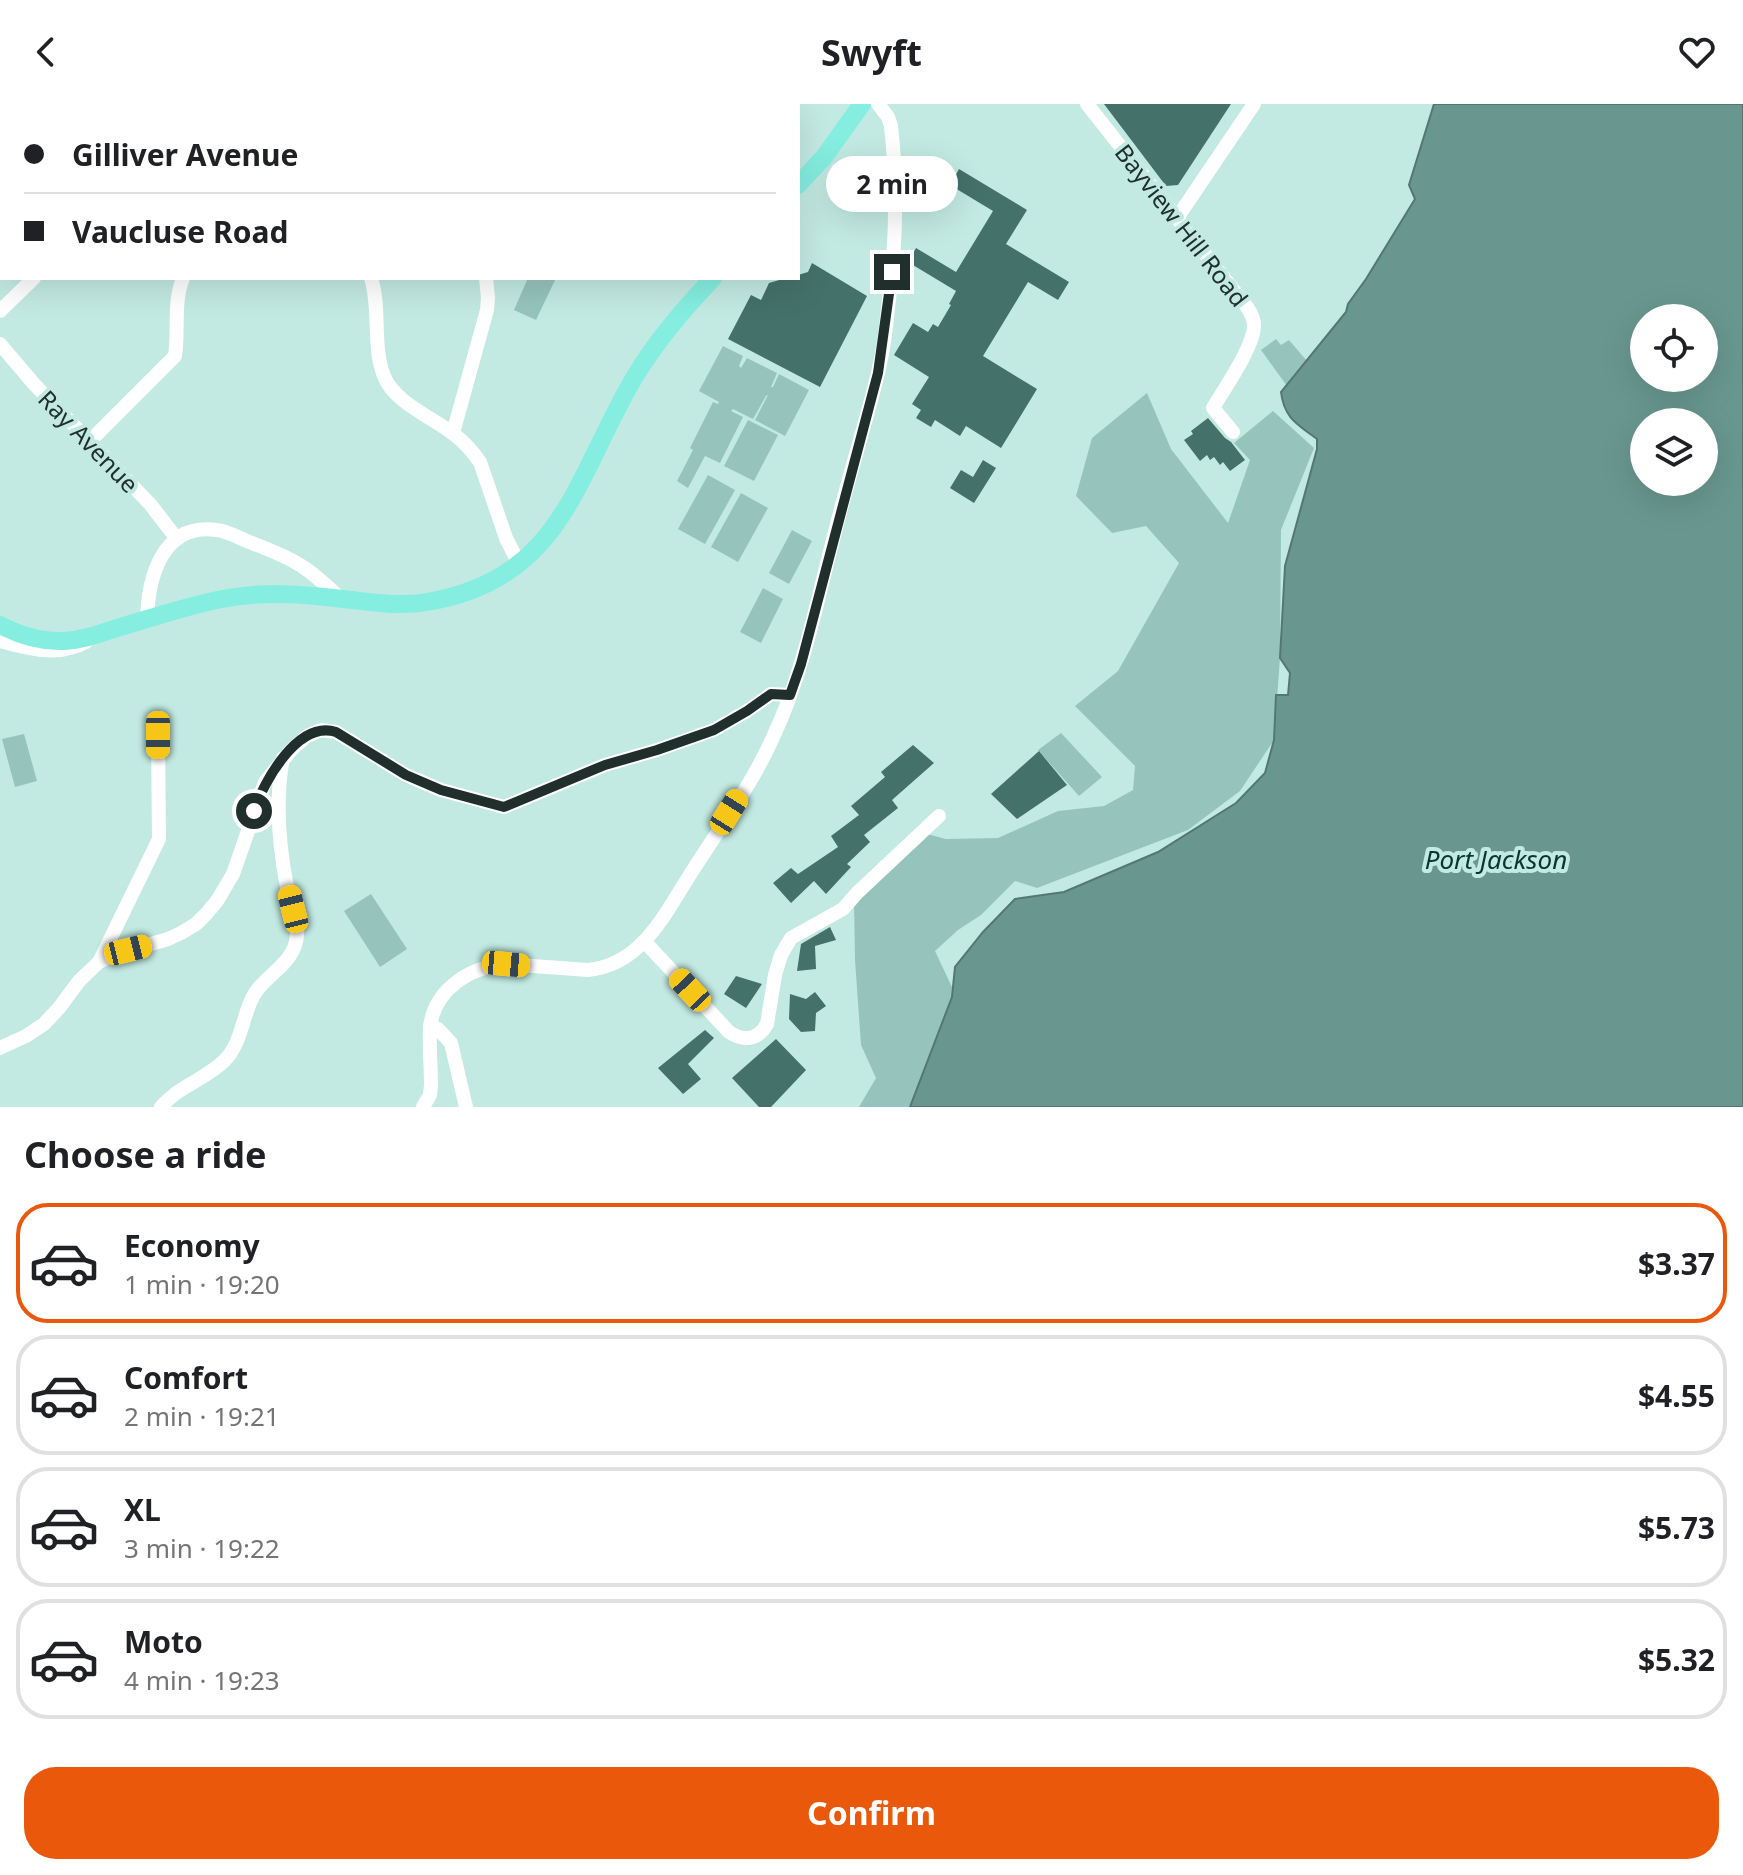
<!DOCTYPE html>
<html lang="en">
<head>
<meta charset="utf-8">
<style>
  :root { --surface:#fff; --page:#f6f6f6; --text:#202124; --muted:#757577; --line:#e0e0e0; --accent:#ea580c }
  body { margin:0; font-family:"Noto Sans",sans-serif; background:var(--page); color:var(--text); height:100vh; display:flex; flex-direction:column; font-size:30px; white-space:nowrap }
  * { box-sizing:border-box; margin:0 }
  p { font-size:26px; color:var(--muted) }
  .icon { flex:none; width:44px; height:44px; fill:none; stroke:currentColor; stroke-width:2; stroke-linecap:round; stroke-linejoin:round }
  .map { position:relative; height:1003px; overflow:hidden }
  .details { display:flex; flex-direction:column; background:var(--surface); flex:1 }
  .details>* { flex:none }
  .hud { position:absolute; left:0px; top:0px; width:800px; height:176px; box-shadow:0 8px 32px #0002; display:grid; align-content:center; height:176px; padding:0 24px; background:var(--surface) }
  .controls { position:absolute; left:1630px; top:200px; display:grid; gap:16px }
  .controls a { display:grid; place-items:center; width:88px; height:88px; border-radius:50%; background:var(--surface); box-shadow:0 8px 32px #0002; font-size:40px }
  .end { position:absolute; width:36px; height:36px; margin:-18px; border:10px solid #202f2c; background:#fff; box-shadow:0 0 0 4px #fff }
  .from { border-radius:50% }
  .bubble { position:absolute; height:56px; border-radius:28px; background:var(--surface); box-shadow:0 8px 32px #0002; font-size:26px; font-weight:700; line-height:56px; text-align:center }
  .car { position:absolute; width:24px; height:48px; margin:-24px -12px; border-radius:10px; box-shadow:0 0 6px 2px #0007; background:linear-gradient(#f5c518 24%,#345 0 40%,#f5c518 0 76%,#345 0 86%,#f5c518 0) }
  .hud b { display:flex; align-items:center; gap:28px; height:76px; font-size:30px }
  .hud b+b { border-top:2px solid var(--line) }
  .hud i { width:20px; height:20px; background:var(--text) }
  ul { padding:0; list-style:none }
  li { display:flex; align-items:center; gap:24px; height:120px; margin:0 16px 12px; padding:0 8px; border:4px solid var(--line); border-radius:32px }
  li div { flex:1 }
  li b { display:block; font-size:30px }
  li em { font-style:normal; font-weight:700 }
  li.active { border-color:var(--accent) }
  li>.icon { width:72px; height:72px; stroke-width:1.5 }
  h2 { padding:0 24px; font-size:36px; line-height:96px }
  .cta { display:flex; gap:16px; margin-top:auto; padding:16px 24px }
  .cta a { flex:1; height:92px; border-radius:32px; background:var(--accent); color:#fff; font-size:32px; font-weight:700; line-height:92px; text-align:center }
  header { display:flex; justify-content:space-between; align-items:center; height:104px; padding:0 24px; background:var(--surface); font-size:36px; font-weight:700 }
  .map>svg:first-child { display:block }
</style>
</head>
<body>
<header><svg class="icon" aria-label="back" viewBox="0 0 24 24"><path d="M15 5l-7 7 7 7"/></svg>Swyft<svg class="icon" aria-label="heart" viewBox="0 0 24 24"><path d="M12 20l-8-8c-3-5 5-10 8-4 3-6 11-1 8 4z"/></svg></header>
<div class="map">
<svg width="1743" height="1003" viewBox="0 0 1743 1003">
  <rect width="100%" height="100%" fill="#c2eae2"/>
  <g fill="#96c4bc">
    <polygon points="528,174 556,174 536,216 514,206"/>
    <polygon points="1276,235 1281,241 1289,236 1307,257 1287,282 1261,246"/>
    <polygon points="723,242 743,252 739,262 741,264 747,254 777,269 771,283 773,283 779,270 809,286 785,332 755,316 768,291 766,292 753,315 733,305 731,307 743,313 720,359 705,352 688,384 677,377 693,346 690,344 713,298 718,300 719,298 699,287"/>
    <polygon points="1147,289 1171,345 1228,419 1250,356 1234,339 1273,307 1314,344 1281,426 1280,554 1274,636 1240,687 1188,726 1037,784 1015,777 981,811 958,826 935,847 952,883 952,893 910,1003 859,1003 876,974 861,941 855,856 854,798 927,730 946,735 998,734 1058,707 1104,702 1133,686 1135,662 1075,602 1118,567 1179,459 1146,422 1112,429 1076,392 1092,334"/>
    <polygon points="748,316 778,331 754,377 724,362"/>
    <polygon points="708,371 735,386 705,440 678,425"/>
    <polygon points="741,389 768,404 738,458 711,443"/>
    <polygon points="792,426 812,437 789,480 769,469"/>
    <polygon points="763,484 783,495 761,539 740,528"/>
    <polygon points="1061,629 1102,673 1079,692 1038,646"/>
    <polygon points="24,630 37,677 15,683 2,635"/>
    <polygon points="371,790 407,845 380,863 344,807"/>
  </g>
  <path fill="#699790" stroke="#537872" stroke-width="2" fill-rule="evenodd" d="M 1434,0 L 1743,0 L 1743,1003 L 910,1003 L 952,893 L 955,863 L 983,828 L 1015,795 L 1064,788 L 1158,748 L 1236,699 L 1265,669 L 1274,636 L 1276,591 L 1288,591 L 1290,569 L 1280,554 L 1285,462 L 1317,345 L 1317,335 C 1297,320 1284,314 1281,288 L 1346,208 L 1348,200 L 1366,175 L 1415,95 L 1409,81 ZM 1644,214 L 1704,214 L 1704,274 L 1644,274 ZM 1644,318 L 1704,318 L 1704,378 L 1644,378 Z"/>
  <g fill="#44716a">
    <polygon points="1104,0 1231,0 1178,81 1166,82"/>
    <polygon points="959,65 1027,106 1006,140 1069,178 1058,196 1028,178 983,252 1037,285 1001,344 966,322 960,332 935,316 931,323 916,314 921,306 912,300 929,273 894,251 913,219 928,228 933,220 938,223 951,201 949,200 956,187 908,158 916,144 956,168 993,107 950,81"/>
    <polygon points="812,159 867,192 820,283 728,235 751,191 761,196 769,179 786,174 798,174 798,171 808,168"/>
    <polygon points="1208,314 1225,334 1231,338 1245,356 1230,367 1223,358 1220,361 1214,353 1210,356 1207,351 1200,357 1184,336 1193,330 1191,327"/>
    <polygon points="983,356 996,364 974,399 950,384 961,366 973,373"/>
    <polygon points="913,641 934,659 892,696 898,704 864,731 870,738 847,760 851,763 826,790 814,777 791,799 773,779 791,764 798,770 838,743 831,732 859,711 851,702 885,673 881,668"/>
    <polygon points="1039,647 1067,681 1017,715 991,690"/>
    <polygon points="830,823 836,836 815,842 816,865 797,867 801,840"/>
    <polygon points="736,872 762,880 746,904 724,890"/>
    <polygon points="815,888 826,902 816,909 815,927 801,928 789,915 790,890 806,895"/>
    <polygon points="705,926 714,934 688,960 701,975 683,990 658,964"/>
    <polygon points="776,935 806,966 771,1003 759,1003 732,974"/>
  </g>
  <g fill="none" stroke-linecap="round" stroke-linejoin="round">
    <g stroke="#fff" stroke-width="14">
      <polyline points="271,0 272,2"/>
      <polyline points="481,0 482,2"/>
      <path d="M 1087,0 L 1247,203 C 1251,209 1254,214 1254,221 C 1255,241 1224,285 1213,304 L 1233,328"/>
      <polyline points="1177,114 1254,0"/>
      <path d="M 371,174 C 381,205 372,243 384,272 C 395,300 433,313 455,331 C 465,339 473,348 480,358 L 506,434 L 519,460"/>
      <polyline points="0,207 34,174"/>
      <polyline points="0,240 34,280 150,400 177,435"/>
      <polyline points="453,329 487,206 488,194 486,174"/>
      <path d="M 89,338 L 175,252 C 179,226 173,199 183,174"/>
      <path d="M 147,516 C 148,474 162,418 217,426 C 228,427 241,435 252,439 C 269,446 287,452 303,463 C 317,472 329,484 341,495"/>
      <path d="M 0,537 C 29,545 58,553 86,538"/>
      <path d="M 645,838 L 729,928 C 744,938 758,936 767,920 L 775,871 L 781,851 L 791,834 L 843,805 L 857,789 L 939,712"/>
      <polyline points="99,858 159,735 158,631"/>
      <polyline points="430,922 438,925 451,939 466,1003"/>
      <polyline points="0,944 26,932 44,920 59,904 79,877 99,858 113,851 168,835 181,829 196,820 207,809 217,797 233,770 265,678 292,645 307,632 321,626 336,628 406,671 441,686 504,703 605,661 657,646 714,626 747,607 771,590 790,591"/>
      <path d="M 161,1003 C 180,981 205,976 225,956 C 243,937 242,910 255,889 C 269,868 295,859 297,831 C 298,815 290,798 287,783 C 279,742 275,696 283,654"/>
      <path d="M 423,1003 L 430,991 L 431,981 C 431,962 429,943 430,924 C 434,885 470,863 506,860 L 588,866 C 643,861 666,807 693,766 C 721,722 753,679 774,631 C 804,567 817,496 835,428 C 848,375 865,322 878,269 C 883,248 886,226 888,204 C 896,143 898,83 891,22 L 888,13 L 878,0"/>
    </g>
    <g stroke="#85eee1" stroke-width="18">
      <polyline points="798,81 824,53 862,0"/>
      <path d="M 0,521 C 19,531 42,538 64,537 C 83,536 99,530 117,524 C 152,514 186,502 222,495 C 262,487 303,490 343,495 C 371,498 399,503 427,498 C 562,476 575,374 634,274 C 656,237 684,205 713,174"/>
    </g>
  </g>
  <g fill="none" stroke-linecap="round" stroke-linejoin="round">
    <path stroke="#202f2c" stroke-width="10" d="M 254,707 C 264,677 298,616 336,628 L 406,671 L 441,686 L 504,703 L 605,661 L 657,646 L 714,626 L 747,607 L 771,590 L 790,591 L 801,560 L 878,269 L 892,168"/>
  </g>
  <g text-anchor="middle" dominant-baseline="central" stroke-width="8" stroke-linejoin="round" paint-order="stroke">
    <g font-size="24" fill="#202f2c" stroke="#c2eae2">
      <text transform="translate(1182 121) rotate(52)">Bayview Hill Road</text>
      <text transform="translate(89 337) rotate(46)">Ray Avenue</text>
    </g>
    <g font-size="26" font-style="italic" fill="#073630" stroke="#c2eae2">
      <text x="1496" y="755">Port Jackson</text>
    </g>
  </g>
</svg>
<div class="controls">
<a><svg class="icon" aria-label="locate" viewBox="0 0 24 24"><circle cx="12" cy="12" r="6"/><path d="M12 2v4M12 18v4M2 12h4M18 12h4"/></svg></a>
<a><svg class="icon" aria-label="layers" viewBox="0 0 24 24"><path d="M12 4l9 5-9 5-9-5zM3 14l9 5 9-5"/></svg></a>
</div>
<i class="end from" style="left:254px;top:707px"></i>
<i class="end" style="left:892px;top:168px"></i>
<div class="bubble" style="left:826px;top:52px;width:132px">2 min</div>
<i class="car" style="left:158px;top:631px;rotate:180deg"></i>
<i class="car" style="left:729px;top:708px;rotate:32deg"></i>
<i class="car" style="left:293px;top:805px;rotate:346deg"></i>
<i class="car" style="left:128px;top:846px;rotate:76deg"></i>
<i class="car" style="left:506px;top:860px;rotate:95deg"></i>
<i class="car" style="left:690px;top:886px;rotate:317deg"></i>
<div class="hud">
<b><i class="from"></i>Gilliver Avenue</b>
<b><i></i>Vaucluse Road</b>
</div>
</div>
<section class="details">
<h2>Choose a ride</h2>
<ul>
<li class="active"><svg class="icon" aria-label="car" viewBox="0 0 24 24"><path d="M5 17H2v-5l4-1 3-4h7l3 4 3 1v5h-3M9 17h6M6 11h13"/><circle cx="7" cy="17" r="2"/><circle cx="17" cy="17" r="2"/></svg><div><b>Economy</b><p>1 min · 19:20</p></div><em>$3.37</em></li>
<li><svg class="icon" aria-label="car" viewBox="0 0 24 24"><path d="M5 17H2v-5l4-1 3-4h7l3 4 3 1v5h-3M9 17h6M6 11h13"/><circle cx="7" cy="17" r="2"/><circle cx="17" cy="17" r="2"/></svg><div><b>Comfort</b><p>2 min · 19:21</p></div><em>$4.55</em></li>
<li><svg class="icon" aria-label="car" viewBox="0 0 24 24"><path d="M5 17H2v-5l4-1 3-4h7l3 4 3 1v5h-3M9 17h6M6 11h13"/><circle cx="7" cy="17" r="2"/><circle cx="17" cy="17" r="2"/></svg><div><b>XL</b><p>3 min · 19:22</p></div><em>$5.73</em></li>
<li><svg class="icon" aria-label="car" viewBox="0 0 24 24"><path d="M5 17H2v-5l4-1 3-4h7l3 4 3 1v5h-3M9 17h6M6 11h13"/><circle cx="7" cy="17" r="2"/><circle cx="17" cy="17" r="2"/></svg><div><b>Moto</b><p>4 min · 19:23</p></div><em>$5.32</em></li>
</ul>
<div class="cta"><a>Confirm</a></div>
</section>
</body>
</html>
